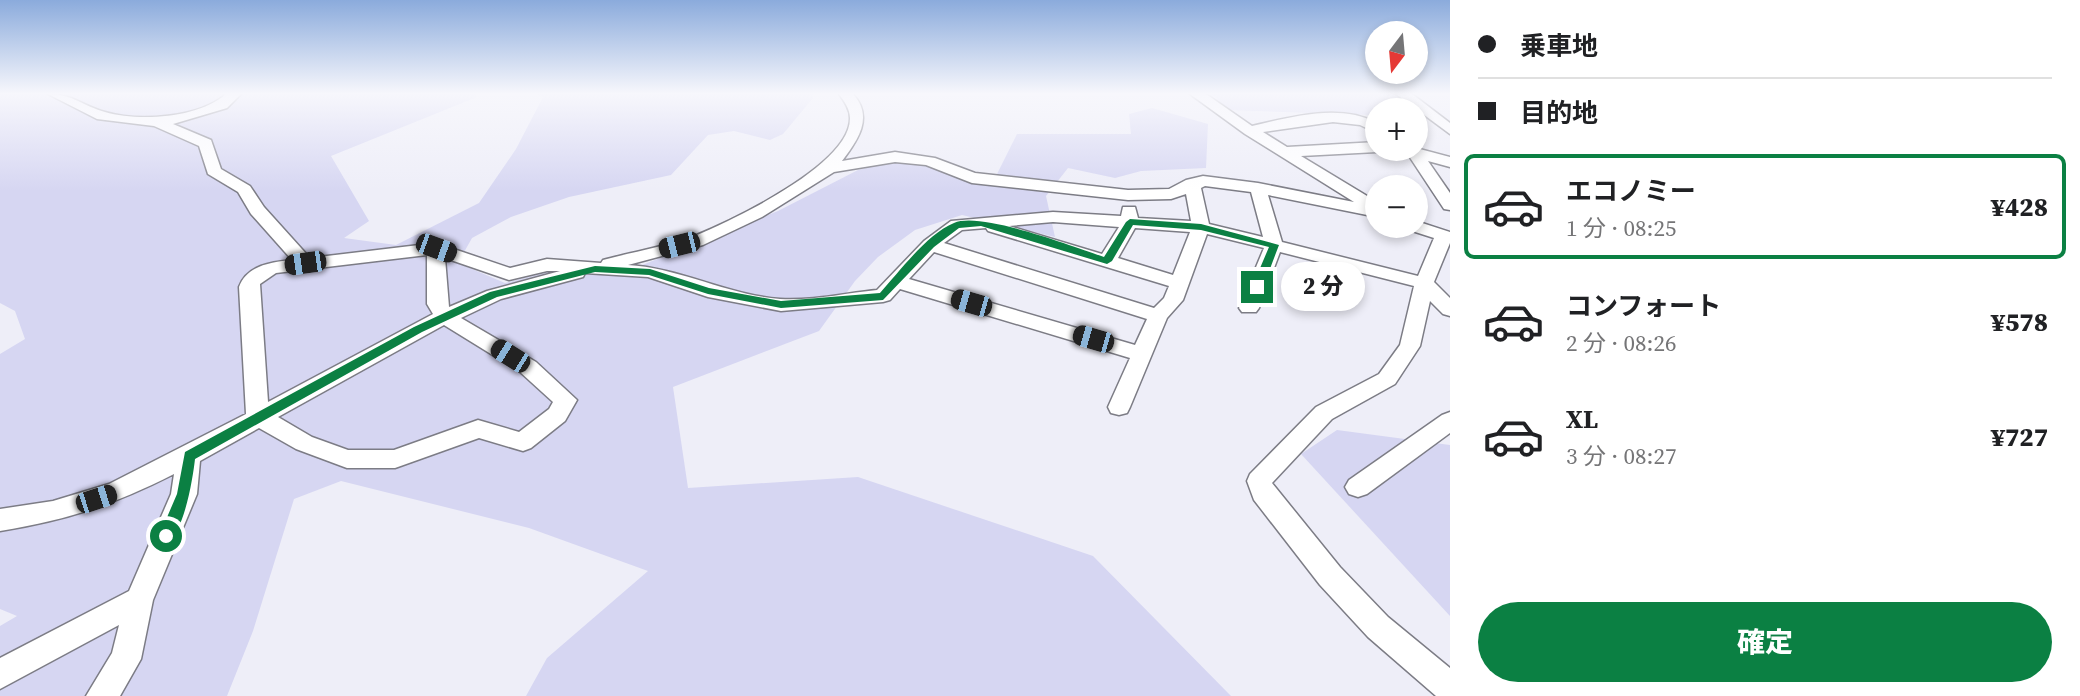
<!DOCTYPE html>
<html lang="ja">
<head>
<meta charset="utf-8">
<style>
  :root { --surface:#fff; --page:#f6f6f6; --text:#202124; --muted:#757577; --line:#e0e0e0; --accent:#0b8043 }
  body { margin:0; font-family:"Source Serif 4","Noto Sans JP",serif; background:var(--page); color:var(--text); height:100vh; display:flex; flex-direction:column; font-size:26px; white-space:nowrap }
  * { box-sizing:border-box; margin:0 }
  p { font-size:23px; color:var(--muted) }
  .icon { flex:none; width:38px; height:38px; fill:none; stroke:currentColor; stroke-width:2; stroke-linecap:round; stroke-linejoin:round }
  .map { position:relative; flex:1; overflow:hidden }
  .sheet { display:flex; flex-direction:column; background:var(--surface); width:630px }
  .sheet>* { flex:none }
  .top-card { display:grid; align-content:center; height:154px; padding:0 28px; background:var(--surface) }
  .needle { width:46px; rotate:196deg }
  .buttons { position:absolute; left:1365px; top:21px; display:grid; gap:14px }
  .buttons a { display:grid; place-items:center; width:63px; height:63px; border-radius:50%; background:var(--surface); box-shadow:0 4px 10px #0003; font-size:35px }
  .end { position:absolute; width:32px; height:32px; margin:-16px; border:9px solid #0b8043; background:#fff; box-shadow:0 0 0 4px #fff }
  .from { border-radius:50% }
  .bubble { position:absolute; height:49px; border-radius:24px; background:var(--surface); box-shadow:0 4px 10px #0003; font-size:23px; font-weight:800; line-height:49px; text-align:center }
  .car { position:absolute; width:21px; height:42px; margin:-21px -10px; border-radius:9px; box-shadow:0 0 5px 2px #0007; background:linear-gradient(#222 24%,#8ab4d8 0 40%,#222 0 76%,#8ab4d8 0 86%,#222 0) }
  .top-card b { display:flex; align-items:center; gap:24px; height:66px; font-size:26px }
  .top-card b+b { border-top:2px solid var(--line) }
  .top-card i { width:18px; height:18px; background:var(--text) }
  ul { padding:0; list-style:none }
  li { display:flex; align-items:center; gap:21px; height:105px; margin:0 14px 10px; padding:0 14px; border:4px solid transparent; border-radius:10px }
  li div { flex:1 }
  li b { display:block; font-size:26px }
  li em { font-style:normal; font-weight:800 }
  li.selected { border-color:var(--accent) }
  li>.icon { width:63px; height:63px; stroke-width:1.5 }
  .primary-button { display:flex; gap:14px; margin-top:auto; padding:14px 28px }
  .primary-button a { flex:1; height:80px; border-radius:42px; background:var(--accent); color:#fff; font-size:28px; font-weight:800; line-height:80px; text-align:center }
  main { display:flex; flex:1; min-height:0 }
  .map>svg:first-child { display:block }
</style>
</head>
<body>
<main>
<div class="map">
<svg width="1450" height="696" viewBox="0 0 1450 696">
  <rect width="100%" height="100%" fill="#eeeef8"/>
  <g fill="#d6d6f2">
    <polygon points="0,94 475,94 477,97 331,156 369,221 344,238 396,245 479,203 516,149 543,97 536,94 812,94 813,98 783,134 770,140 734,131 708,135 671,175 569,197 511,217 472,238 458,263 505,283 566,267 617,275 778,211 858,170 904,158 996,176 1017,134 1131,134 1129,114 1152,108 1208,124 1206,168 1141,171 1115,178 1068,168 1046,196 1055,237 962,215 915,230 878,257 855,281 819,331 673,387 688,488 858,477 1093,556 1231,696 526,696 547,658 648,571 529,528 341,481 294,499 253,631 227,696 0,696 0,626 17,616 0,609 0,354 25,339 15,311 0,303"/>
    <polygon points="1212,94 1397,94 1421,114 1416,114 1416,110 1377,110 1377,115 1371,115 1228,110"/>
    <polygon points="1337,430 1450,445 1450,616 1301,454"/>
  </g>
  <g fill="none" stroke-linecap="round" stroke-linejoin="round">
    <defs>
      <g id="minor">
        <path d="M 48,94 C 73,94 83,106 105,112 C 139,122 199,118 226,94 L 241,94 L 227,108 L 173,124 L 211,140 L 221,169 L 250,186 L 264,207 L 310,258 L 436,243 L 510,268 L 547,259 L 601,263 L 603,260 C 632,252 664,247 692,237 C 731,221 851,165 850,118 C 850,109 844,101 839,94 L 853,94 C 874,117 858,140 842,161 L 895,152 L 935,158 L 975,173 L 1128,190 L 1169,189 L 1186,180 L 1203,176 L 1258,183 L 1354,202 L 1245,134 L 1190,94 L 1206,94 L 1252,126 C 1291,117 1340,103 1377,123 L 1377,133 L 1360,125 L 1333,122 L 1263,132 L 1287,147 L 1377,142 L 1377,149 L 1383,149 L 1377,152 L 1301,156 L 1377,202 L 1377,217 L 1268,195 L 1282,242 L 1418,276 L 1434,238 L 1409,230 L 1406,226 L 1416,226 L 1416,221 L 1450,232 L 1450,243 L 1434,282 L 1450,298 L 1450,316 L 1443,314 L 1430,301 L 1420,346 L 1395,384 L 1332,419 L 1272,483 L 1340,567 L 1388,617 L 1450,668 L 1450,696 L 1436,696 L 1368,637 L 1320,585 L 1254,500 L 1247,481 L 1250,474 L 1316,407 L 1379,374 L 1400,345 L 1414,286 L 1280,252 L 1259,308 L 1256,312 L 1242,312 L 1239,308 L 1264,248 L 1207,234 L 1183,300 L 1167,318 L 1130,407 L 1127,413 L 1119,415 L 1111,413 L 1108,407 L 1130,358 L 900,289 L 890,300 L 883,302 L 781,311 L 708,297 L 648,277 L 585,273 L 583,277 L 501,299 L 461,318 L 536,362 L 577,400 L 565,421 L 531,448 L 523,451 L 479,438 L 395,468 L 347,468 L 296,449 L 259,428 L 200,461 L 197,494 L 153,600 L 141,659 L 120,696 L 86,696 L 112,653 L 119,625 L 0,689 L 0,658 L 129,591 L 171,494 L 174,474 C 113,505 67,520 0,531 L 0,509 L 53,501 L 109,484 L 246,414 L 239,287 C 247,265 272,262 292,260 L 251,214 L 238,192 L 208,174 L 199,146 L 154,126 L 97,119 ZM 895,162 L 926,165 L 972,183 L 1128,200 L 1171,199 L 1186,194 L 1191,221 L 1138,218 L 1135,207 L 1123,207 L 1121,216 L 1053,212 L 951,221 L 924,241 L 877,290 C 846,293 812,301 780,299 C 728,295 680,268 628,265 L 703,245 L 762,217 L 834,172 ZM 1205,186 L 1251,192 L 1263,237 L 1209,224 L 1201,188 ZM 1053,222 L 1119,227 L 1102,254 L 1009,226 ZM 986,228 L 988,231 L 1169,286 L 1164,298 L 1154,308 L 944,243 L 962,230 ZM 1135,228 L 1190,232 L 1173,275 L 1118,258 ZM 934,252 L 1147,319 L 1135,345 L 909,279 ZM 427,255 L 427,304 L 433,314 L 268,402 L 260,284 L 276,273 ZM 445,258 L 509,280 L 547,271 L 560,271 L 487,291 L 449,307 ZM 444,325 L 520,372 L 553,402 L 549,409 L 519,432 L 478,420 L 394,450 L 348,450 L 312,437 L 278,417 Z"/>
        <polygon points="1396,94 1412,94 1450,123 1450,134"/>
        <polygon points="1416,148 1450,157 1450,167 1428,161 1450,193 1450,210 1444,209 1409,156 1401,151"/>
        <polygon points="1450,412 1450,433 1367,494 1358,497 1349,494 1345,487 1349,480 1442,415"/>
      </g>
    </defs>
    <use href="#minor" stroke="#7c7c85" stroke-width="3"/>
    <use href="#minor" fill="#fff" fill-rule="evenodd"/>
  </g>
  <linearGradient id="sky" x2="0" y2="1"><stop stop-color="#8babdc"/><stop offset="0.49" stop-color="#f7f7fc"/><stop offset="1" stop-color="#f7f7fc" stop-opacity="0"/></linearGradient>
  <rect width="1450" height="191" fill="url(#sky)"/>
  <path fill="#0b8043" d="M 1130,219 L 1201,224 L 1279,245 L 1263,287 L 1257,290 L 1252,287 L 1269,247 L 1201,230 L 1133,225 L 1112,261 L 1107,264 L 981,226 L 959,228 L 934,247 L 883,300 L 781,308 L 708,294 L 649,275 L 595,272 L 497,297 L 422,332 L 195,459 C 193,477 184,535 166,542 L 159,536 L 177,494 L 185,452 L 414,327 L 490,292 L 595,266 L 650,269 L 709,288 L 781,301 L 880,293 C 899,272 927,234 954,223 C 981,211 1073,247 1104,257 L 1126,222 Z"/>
</svg>
<div class="buttons">
<a><svg class="needle" viewBox="-14 -14 28 28"><path d="M0-13l5 13h-10z" fill="#e53935"/><path d="M0 13l5-13h-10z" fill="#757577"/></svg></a>
<a>+</a>
<a>−</a>
</div>
<i class="end from" style="left:166px;top:536px"></i>
<i class="end" style="left:1257px;top:287px"></i>
<div class="bubble" style="left:1281px;top:262px;width:84px">2 分</div>
<i class="car" style="left:679px;top:245px;rotate:256deg"></i>
<i class="car" style="left:436px;top:248px;rotate:110deg"></i>
<i class="car" style="left:305px;top:263px;rotate:262deg"></i>
<i class="car" style="left:971px;top:303px;rotate:286deg"></i>
<i class="car" style="left:1093px;top:339px;rotate:286deg"></i>
<i class="car" style="left:510px;top:356px;rotate:302deg"></i>
<i class="car" style="left:96px;top:499px;rotate:72deg"></i>
</div>
<section class="sheet">
<div class="top-card">
<b><i class="from"></i>乗車地</b>
<b><i></i>目的地</b>
</div>
<ul>
<li class="selected"><svg class="icon" aria-label="car" viewBox="0 0 24 24"><path d="M5 17H2v-5l4-1 3-4h7l3 4 3 1v5h-3M9 17h6M6 11h13"/><circle cx="7" cy="17" r="2"/><circle cx="17" cy="17" r="2"/></svg><div><b>エコノミー</b><p>1 分 · 08:25</p></div><em>¥428</em></li>
<li><svg class="icon" aria-label="car" viewBox="0 0 24 24"><path d="M5 17H2v-5l4-1 3-4h7l3 4 3 1v5h-3M9 17h6M6 11h13"/><circle cx="7" cy="17" r="2"/><circle cx="17" cy="17" r="2"/></svg><div><b>コンフォート</b><p>2 分 · 08:26</p></div><em>¥578</em></li>
<li><svg class="icon" aria-label="car" viewBox="0 0 24 24"><path d="M5 17H2v-5l4-1 3-4h7l3 4 3 1v5h-3M9 17h6M6 11h13"/><circle cx="7" cy="17" r="2"/><circle cx="17" cy="17" r="2"/></svg><div><b>XL</b><p>3 分 · 08:27</p></div><em>¥727</em></li>
</ul>
<div class="primary-button"><a>確定</a></div>
</section>
</main>
</body>
</html>
